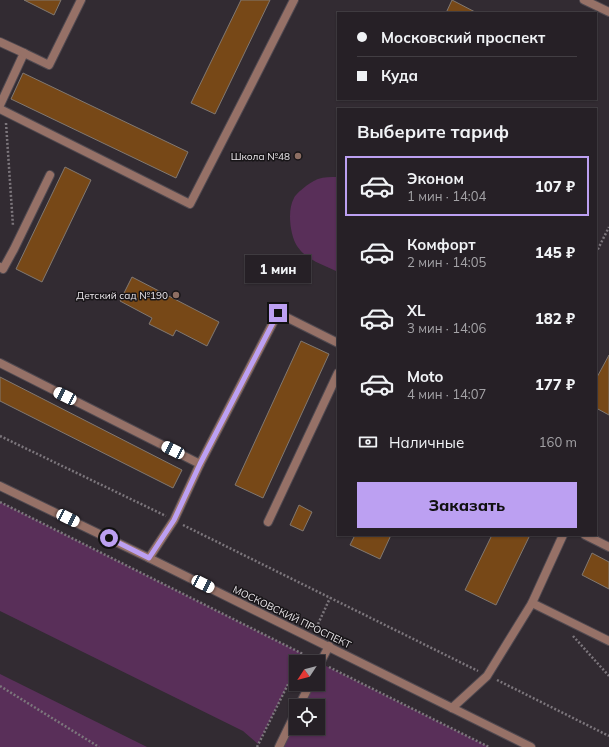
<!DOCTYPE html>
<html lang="ru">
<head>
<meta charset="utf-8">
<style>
  :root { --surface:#262026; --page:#2e282e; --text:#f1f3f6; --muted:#a4a3a7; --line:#423e43; --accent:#bca0f2 }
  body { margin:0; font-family:Mulish,sans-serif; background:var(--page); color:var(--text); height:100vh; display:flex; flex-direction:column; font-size:15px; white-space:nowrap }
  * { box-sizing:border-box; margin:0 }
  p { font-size:13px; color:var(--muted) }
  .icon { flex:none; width:22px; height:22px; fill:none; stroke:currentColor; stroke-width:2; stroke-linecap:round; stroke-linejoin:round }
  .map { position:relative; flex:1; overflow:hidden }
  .drawer { position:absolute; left:337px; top:108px; width:260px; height:428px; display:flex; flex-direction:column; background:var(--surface); border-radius:0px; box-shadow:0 1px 3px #0004,0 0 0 1px var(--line) }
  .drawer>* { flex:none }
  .top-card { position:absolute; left:337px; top:12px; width:260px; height:88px; border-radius:0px; box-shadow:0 1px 3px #0004,0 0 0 1px var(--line); display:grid; align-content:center; height:88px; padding:0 20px; background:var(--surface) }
  .needle { width:26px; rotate:234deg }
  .tools { position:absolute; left:289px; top:655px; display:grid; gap:8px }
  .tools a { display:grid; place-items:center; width:36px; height:36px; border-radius:0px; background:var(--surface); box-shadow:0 1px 3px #0004,0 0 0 1px var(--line); font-size:20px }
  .end { position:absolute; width:18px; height:18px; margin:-9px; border:5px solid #bca0f2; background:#111; box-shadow:0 0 0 2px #111 }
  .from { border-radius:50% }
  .bubble { position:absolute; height:28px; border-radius:0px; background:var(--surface); box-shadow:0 1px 3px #0004,0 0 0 1px var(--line); font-size:13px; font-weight:800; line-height:28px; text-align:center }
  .car { position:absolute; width:12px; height:24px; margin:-12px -6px; border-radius:5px; box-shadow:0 0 3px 1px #0007; background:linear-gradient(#fff 24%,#345 0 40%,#fff 0 76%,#345 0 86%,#fff 0) }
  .top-card b { display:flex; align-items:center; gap:14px; height:38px; font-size:15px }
  .top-card b+b { border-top:1px solid var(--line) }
  .top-card i { width:10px; height:10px; background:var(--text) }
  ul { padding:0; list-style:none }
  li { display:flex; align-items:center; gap:12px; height:60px; margin:0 8px 6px; padding:0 12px; border:2px solid transparent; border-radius:0px }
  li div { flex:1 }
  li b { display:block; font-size:15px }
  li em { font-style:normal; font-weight:800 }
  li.on { border-color:var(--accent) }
  li>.icon { width:36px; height:36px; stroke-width:1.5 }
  h2 { padding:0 20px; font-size:18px; line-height:48px }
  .pay { display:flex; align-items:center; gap:10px; height:44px; padding:0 20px; font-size:15px }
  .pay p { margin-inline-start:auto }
  .cta { display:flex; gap:8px; margin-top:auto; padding:8px 20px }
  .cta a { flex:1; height:46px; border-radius:0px; background:var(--accent); color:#111; font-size:16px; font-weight:800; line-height:46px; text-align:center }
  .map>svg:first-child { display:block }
</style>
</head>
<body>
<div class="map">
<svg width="609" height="747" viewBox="0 0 609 747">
  <rect width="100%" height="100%" fill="#322b32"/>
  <g fill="#592f59">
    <path d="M 337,177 L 338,177 L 338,272 C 324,265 306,260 297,246 C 290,235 287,210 294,198 C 297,192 312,181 318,179 C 324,177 331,177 337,177 Z"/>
    <polygon points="0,502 303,654 299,662 296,662 296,668 258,744 243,731 0,611"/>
    <polygon points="320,663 489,747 279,747 296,712 296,728 318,728 318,706 299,706 310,684 318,684 318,667"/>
    <polygon points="0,674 147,747 0,747"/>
  </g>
  <g fill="#774817" stroke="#817871">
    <polygon points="24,0 61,0 54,15"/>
    <polygon points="241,0 270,0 215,114 191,103"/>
    <polygon points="452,0 477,13 446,13"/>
    <polygon points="23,73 188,152 176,178 11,99"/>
    <polygon points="65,167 91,180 42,282 16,269"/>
    <polygon points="132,277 219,322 207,346 176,330 173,336 149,324 152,318 120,301"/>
    <polygon points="301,341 329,354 263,498 235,485"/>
    <polygon points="609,355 609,415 596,408 596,379"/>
    <polygon points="0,377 182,470 173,488 0,401"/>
    <polygon points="299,505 312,512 303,531 290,525"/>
    <polygon points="355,535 391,535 380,559 350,545"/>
    <polygon points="492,535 530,535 496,605 465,590"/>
    <polygon points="592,553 609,562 609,589 582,575"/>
  </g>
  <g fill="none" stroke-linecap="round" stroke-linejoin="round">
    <defs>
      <g id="service">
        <polyline points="584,0 609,12"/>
        <polyline points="0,42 24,53 0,105"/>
        <polyline points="24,53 49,65 81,0"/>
        <polyline points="0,109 190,204 248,91 294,0"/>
        <polyline points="0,267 3,269 14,249 50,175"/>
        <polyline points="0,363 200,464 278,313 338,343"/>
        <polyline points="268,522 338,373"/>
        <polyline points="585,535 609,547"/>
        <polyline points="149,558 174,520 200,464"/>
        <polyline points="532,603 609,641"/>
        <polyline points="318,667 329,646"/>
        <polyline points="299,706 310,684"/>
        <polyline points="452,708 487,676 532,603 563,535"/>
        <polyline points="279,747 296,712"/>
      </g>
      <polyline id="tertiary" points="0,486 149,558 531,747"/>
    </defs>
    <use href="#service" stroke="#504950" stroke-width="10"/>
    <use href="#tertiary" stroke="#504950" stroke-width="10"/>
    <g stroke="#7c767c" stroke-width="2.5" stroke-dasharray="2 2" stroke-linecap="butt">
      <polyline points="6,123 13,226"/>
      <polyline points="596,253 609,227"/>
      <polyline points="0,436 166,516"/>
      <polyline points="0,502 303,654 299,662"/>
      <polyline points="183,525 478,671"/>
      <polyline points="318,624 330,598"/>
      <polyline points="573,636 609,676"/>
      <polyline points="329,667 489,747"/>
      <polyline points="497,680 609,736"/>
      <polyline points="0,686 99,747"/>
      <polyline points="257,747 296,668"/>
    </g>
    <use href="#service" stroke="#967167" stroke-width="8"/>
    <use href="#tertiary" stroke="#967167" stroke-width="8"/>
  </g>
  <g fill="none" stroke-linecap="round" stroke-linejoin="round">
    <polyline stroke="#bca0f2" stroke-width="5" points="109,538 149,558 174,520 200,464 278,313"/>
  </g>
  <g fill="#8d6e63" stroke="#181518" stroke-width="1.5">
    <circle cx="298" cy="156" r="4"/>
    <circle cx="176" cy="295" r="4"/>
  </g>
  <g text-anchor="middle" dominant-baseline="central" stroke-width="3" stroke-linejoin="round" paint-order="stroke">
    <g font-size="10" fill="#ebe7eb" stroke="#181518" text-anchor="end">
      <text x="290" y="156">Школа №48</text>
      <text x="168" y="295">Детский сад №190</text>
    </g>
    <g font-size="10" fill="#ebe7eb" stroke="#181518">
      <text transform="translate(292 617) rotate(26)">МОСКОВСКИЙ ПРОСПЕКТ</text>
    </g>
  </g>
</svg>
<div class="tools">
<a><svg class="needle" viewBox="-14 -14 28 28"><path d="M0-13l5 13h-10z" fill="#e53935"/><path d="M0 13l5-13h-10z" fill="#a4a3a7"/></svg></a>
<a><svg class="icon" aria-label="locate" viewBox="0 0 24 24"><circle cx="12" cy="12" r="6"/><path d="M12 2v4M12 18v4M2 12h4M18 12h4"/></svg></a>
</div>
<i class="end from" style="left:109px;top:538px"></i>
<i class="end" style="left:278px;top:313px"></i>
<div class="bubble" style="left:245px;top:255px;width:66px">1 мин</div>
<i class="car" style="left:65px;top:396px;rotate:297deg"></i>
<i class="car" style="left:173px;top:450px;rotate:297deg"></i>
<i class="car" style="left:68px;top:518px;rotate:116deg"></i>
<i class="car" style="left:203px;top:584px;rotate:117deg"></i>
<div class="top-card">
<b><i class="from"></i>Московский проспект</b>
<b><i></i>Куда</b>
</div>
<section class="drawer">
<h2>Выберите тариф</h2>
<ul>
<li class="on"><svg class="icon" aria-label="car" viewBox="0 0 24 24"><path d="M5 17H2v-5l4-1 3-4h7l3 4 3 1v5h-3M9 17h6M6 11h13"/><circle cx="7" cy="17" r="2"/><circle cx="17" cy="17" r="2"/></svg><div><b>Эконом</b><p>1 мин · 14:04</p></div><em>107 ₽</em></li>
<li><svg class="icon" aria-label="car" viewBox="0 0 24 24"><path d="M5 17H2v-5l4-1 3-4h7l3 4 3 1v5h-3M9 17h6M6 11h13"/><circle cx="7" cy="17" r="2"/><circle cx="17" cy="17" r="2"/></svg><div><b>Комфорт</b><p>2 мин · 14:05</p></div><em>145 ₽</em></li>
<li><svg class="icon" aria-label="car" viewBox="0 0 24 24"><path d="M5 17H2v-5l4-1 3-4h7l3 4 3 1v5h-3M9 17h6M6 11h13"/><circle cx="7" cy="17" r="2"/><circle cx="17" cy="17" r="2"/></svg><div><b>XL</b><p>3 мин · 14:06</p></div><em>182 ₽</em></li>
<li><svg class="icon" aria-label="car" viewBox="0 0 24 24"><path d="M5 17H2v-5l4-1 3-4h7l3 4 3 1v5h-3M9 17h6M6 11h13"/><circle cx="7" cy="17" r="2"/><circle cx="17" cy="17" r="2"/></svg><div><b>Moto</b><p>4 мин · 14:07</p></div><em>177 ₽</em></li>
</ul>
<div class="pay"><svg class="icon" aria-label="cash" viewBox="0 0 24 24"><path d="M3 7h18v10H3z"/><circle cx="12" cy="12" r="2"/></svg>Наличные<p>160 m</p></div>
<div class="cta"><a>Заказать</a></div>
</section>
</div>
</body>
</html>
